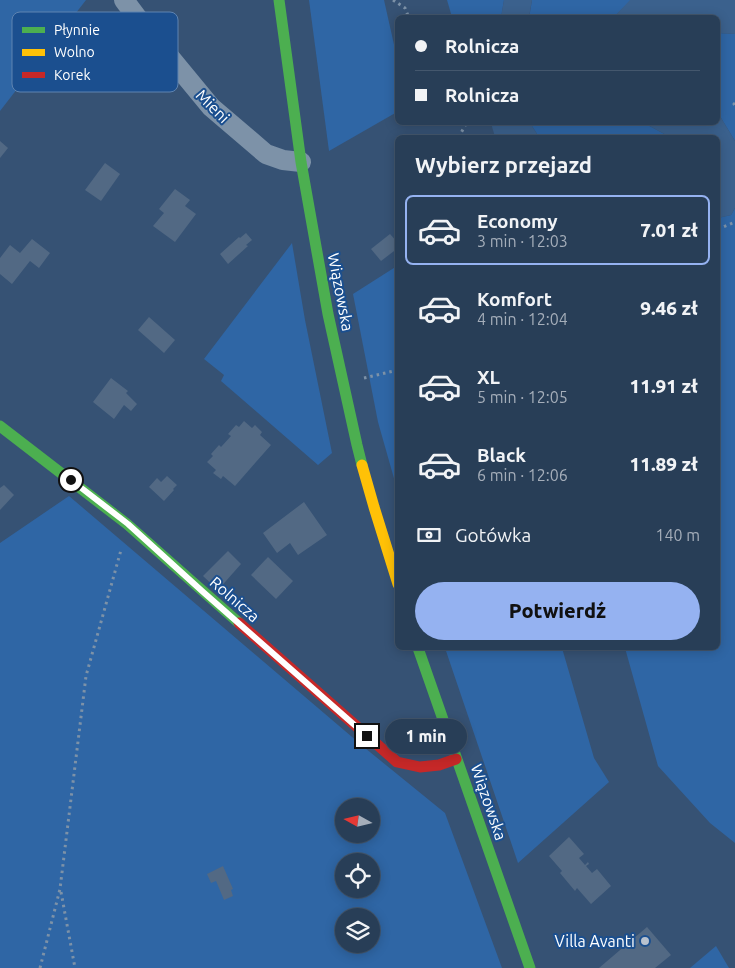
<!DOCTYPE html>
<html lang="pl">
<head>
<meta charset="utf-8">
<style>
  :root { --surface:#283e57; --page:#30455d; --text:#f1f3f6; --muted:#a5aeba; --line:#44576d; --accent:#95b2f1 }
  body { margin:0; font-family:Ubuntu,sans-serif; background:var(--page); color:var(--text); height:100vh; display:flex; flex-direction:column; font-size:19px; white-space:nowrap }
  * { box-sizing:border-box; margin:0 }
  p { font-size:16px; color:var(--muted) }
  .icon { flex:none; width:28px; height:28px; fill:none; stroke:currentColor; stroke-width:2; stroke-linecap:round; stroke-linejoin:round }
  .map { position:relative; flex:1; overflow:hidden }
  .panel { position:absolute; left:395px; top:135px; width:325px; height:515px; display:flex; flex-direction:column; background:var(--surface); border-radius:8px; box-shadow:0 2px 12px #0003,0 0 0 1px var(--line) }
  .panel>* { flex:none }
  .banner { position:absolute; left:395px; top:15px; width:325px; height:110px; border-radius:8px; box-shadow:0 2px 12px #0003,0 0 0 1px var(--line); display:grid; align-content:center; height:110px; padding:0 20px; background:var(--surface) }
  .needle { width:32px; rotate:278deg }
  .buttons { position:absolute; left:335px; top:798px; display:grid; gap:10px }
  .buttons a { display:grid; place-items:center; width:45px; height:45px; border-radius:50%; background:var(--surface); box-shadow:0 2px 12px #0003,0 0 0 1px var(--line); font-size:25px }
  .end { position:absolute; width:22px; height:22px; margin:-11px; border:6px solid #fff; background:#111; box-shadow:0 0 0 2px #111 }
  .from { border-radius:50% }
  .bubble { position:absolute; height:35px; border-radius:18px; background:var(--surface); box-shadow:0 2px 12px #0003,0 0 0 1px var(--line); font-size:16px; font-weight:800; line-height:35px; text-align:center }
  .banner b { display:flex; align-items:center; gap:18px; height:48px; font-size:19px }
  .banner b+b { border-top:1px solid var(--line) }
  .banner i { width:12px; height:12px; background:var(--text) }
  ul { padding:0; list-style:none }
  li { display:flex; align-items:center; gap:15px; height:70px; margin:0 10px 8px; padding:0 10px; border:2px solid transparent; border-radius:8px }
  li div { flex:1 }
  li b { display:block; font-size:19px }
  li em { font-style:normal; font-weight:800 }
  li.selected { border-color:var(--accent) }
  li>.icon { width:45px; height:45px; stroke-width:1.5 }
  h2 { padding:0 20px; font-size:22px; line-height:60px }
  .pay { display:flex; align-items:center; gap:12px; height:55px; padding:0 20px; font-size:19px }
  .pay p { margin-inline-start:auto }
  .button { display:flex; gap:10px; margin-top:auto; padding:10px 20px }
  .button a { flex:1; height:58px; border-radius:30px; background:var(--accent); color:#111; font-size:20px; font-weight:800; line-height:58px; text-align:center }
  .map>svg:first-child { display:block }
</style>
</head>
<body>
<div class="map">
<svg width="735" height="968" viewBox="0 0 735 968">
  <rect width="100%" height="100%" fill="#365274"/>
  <g fill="#2f66a5" fill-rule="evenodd">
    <polygon points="0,0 86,0 0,111"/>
    <polygon points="309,0 384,0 397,58 397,112 329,151"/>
    <polygon points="447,0 504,0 501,18 452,17"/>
    <polygon points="532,0 631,0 614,17 529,18"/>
    <polygon points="718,33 735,34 735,141 718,113"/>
    <polygon points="530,123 644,123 670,137 539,137"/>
    <polygon points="735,208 735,843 710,823 658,766 625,648 718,648 718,218 731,215"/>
    <polygon points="292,243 305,320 332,453 318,465 221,381 224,375 204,359"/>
    <polygon points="397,266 397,489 378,422 353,294"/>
    <path d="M 69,496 L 365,748 L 445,813 L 502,968 L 0,968 L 0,543 ZM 344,806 L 371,806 L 371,834 L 344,834 ZM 344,861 L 371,861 L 371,889 L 344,889 ZM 344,916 L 371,916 L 371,944 L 344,944 Z"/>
    <polygon points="445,648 562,648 594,758 609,782 518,863"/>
    <polygon points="716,946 729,968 690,968"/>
  </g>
  <g fill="#3b618d">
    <polygon points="504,0 532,0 529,17 501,17"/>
    <polygon points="630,0 735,0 735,34 718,33 718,18 614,17"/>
    <polygon points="718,113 735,141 735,208 731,215 718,218 718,138 670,137 644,123 718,122"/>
    <polygon points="491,123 530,123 539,137 495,137"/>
  </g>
  <g fill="#526984">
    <polygon points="0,141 8,148 0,158"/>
    <polygon points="105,163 120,174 101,201 85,190"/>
    <polygon points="175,189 190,200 185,206 196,214 175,242 153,226 164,213 159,209"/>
    <polygon points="246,233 252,240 246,245 248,246 228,264 220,254 239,237 240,238"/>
    <polygon points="390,234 398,243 398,248 381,261 371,249"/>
    <polygon points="32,239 50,253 39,268 30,261 12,284 0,274 0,258 10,245 20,253"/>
    <polygon points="149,317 175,340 164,353 138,330"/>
    <polygon points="111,378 128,391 126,393 137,404 131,411 124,405 114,419 93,402"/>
    <polygon points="244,421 252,428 255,425 262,432 260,435 271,445 235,486 223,476 221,479 213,473 216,470 207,462 213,456 211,454 219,445 221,447 231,436 228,434 236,425 239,427"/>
    <polygon points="167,476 177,485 173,489 174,490 164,501 149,487 157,478 161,482"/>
    <polygon points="4,485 14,495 0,510 0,488"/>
    <polygon points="304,502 327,535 298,555 290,543 277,553 263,533"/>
    <polygon points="228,551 241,564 218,590 203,576"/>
    <polygon points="268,557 293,581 276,599 251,575"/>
    <polygon points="569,837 584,854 579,858 585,865 588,862 589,864 586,866 592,873 597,869 611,886 591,904 577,888 575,891 560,873 562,871 549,856"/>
    <polygon points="223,866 233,889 231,890 233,896 224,900 216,881 211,883 207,874"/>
    <polygon points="647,927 671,955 655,968 599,968"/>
  </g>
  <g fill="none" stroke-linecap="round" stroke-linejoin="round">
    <g stroke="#7d92a8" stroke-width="3" stroke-dasharray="2.5 4" stroke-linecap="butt">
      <polyline points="393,0 405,8 409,18"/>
      <polyline points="735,103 734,104 735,106"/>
      <polyline points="462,138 461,133 467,122"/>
      <polyline points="718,229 735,222"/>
      <polyline points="364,378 398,370"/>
      <polyline points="61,892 75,968"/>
      <polyline points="40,968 60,889 86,676 121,550"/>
    </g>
    <polyline stroke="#7d92a8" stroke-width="20" points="124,0 136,16 211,107 266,154 283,160 301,162"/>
    <g stroke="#4caf50" stroke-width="11">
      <polyline points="279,0 301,162 328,314 357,445 362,465"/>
      <polyline points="0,426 127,524 239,623"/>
      <polyline points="418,648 530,968"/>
    </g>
    <polyline stroke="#ffc107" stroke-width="11" points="362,465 374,507 398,584"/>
    <polyline stroke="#c62828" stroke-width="11" points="239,623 397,762 420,767 439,765 456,759"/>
  </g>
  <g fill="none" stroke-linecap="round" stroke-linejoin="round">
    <polyline stroke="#fff" stroke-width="6" points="71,480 128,524 202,591 367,736"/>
  </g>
  <circle fill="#b9c2ce" stroke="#1b4f8f" stroke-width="2" cx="645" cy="941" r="5"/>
  <g text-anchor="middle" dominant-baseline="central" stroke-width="4" stroke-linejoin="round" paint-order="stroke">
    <g font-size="16" fill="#fff" stroke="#1b4f8f">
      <text transform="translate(213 106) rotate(45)">Mieni</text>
      <text transform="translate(341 292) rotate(79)">Wiązowska</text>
      <text transform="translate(235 599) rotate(41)">Rolnicza</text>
      <text transform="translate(489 802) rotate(71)">Wiązowska</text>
    </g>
    <g font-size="16" fill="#fff" stroke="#1b4f8f" text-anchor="end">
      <text x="635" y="941">Villa Avanti</text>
    </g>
  </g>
  <rect x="12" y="12" width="166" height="80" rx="8" fill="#1b4f8f" stroke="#5f84b1" stroke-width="1"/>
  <rect x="22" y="27" width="23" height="6" fill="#4caf50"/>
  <rect x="22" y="49" width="23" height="7" fill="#ffc107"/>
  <rect x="22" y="72" width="23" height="6" fill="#c62828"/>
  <g font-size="14" fill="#fff">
    <text x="54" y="35">Płynnie</text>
    <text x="54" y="57">Wolno</text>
    <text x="54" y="80">Korek</text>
  </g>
</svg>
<div class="buttons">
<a><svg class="needle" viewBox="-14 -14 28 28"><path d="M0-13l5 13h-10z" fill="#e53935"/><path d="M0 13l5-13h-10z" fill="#a5aeba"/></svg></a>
<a><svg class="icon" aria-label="locate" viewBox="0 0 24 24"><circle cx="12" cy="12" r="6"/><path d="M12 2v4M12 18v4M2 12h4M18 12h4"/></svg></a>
<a><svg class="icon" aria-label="layers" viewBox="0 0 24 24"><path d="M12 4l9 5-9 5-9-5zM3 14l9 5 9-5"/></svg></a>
</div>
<i class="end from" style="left:71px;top:480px"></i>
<i class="end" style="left:367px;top:736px"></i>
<div class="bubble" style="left:385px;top:719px;width:82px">1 min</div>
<div class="banner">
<b><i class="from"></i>Rolnicza</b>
<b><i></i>Rolnicza</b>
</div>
<section class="panel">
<h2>Wybierz przejazd</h2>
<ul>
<li class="selected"><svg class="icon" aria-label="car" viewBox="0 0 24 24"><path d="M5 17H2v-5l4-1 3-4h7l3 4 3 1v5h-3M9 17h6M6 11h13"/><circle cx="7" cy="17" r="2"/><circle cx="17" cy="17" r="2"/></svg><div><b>Economy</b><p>3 min · 12:03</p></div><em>7.01 zł</em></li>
<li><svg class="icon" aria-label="car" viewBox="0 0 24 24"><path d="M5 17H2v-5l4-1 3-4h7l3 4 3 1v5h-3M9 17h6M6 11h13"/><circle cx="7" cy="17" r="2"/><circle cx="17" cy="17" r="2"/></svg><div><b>Komfort</b><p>4 min · 12:04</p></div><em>9.46 zł</em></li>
<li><svg class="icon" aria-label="car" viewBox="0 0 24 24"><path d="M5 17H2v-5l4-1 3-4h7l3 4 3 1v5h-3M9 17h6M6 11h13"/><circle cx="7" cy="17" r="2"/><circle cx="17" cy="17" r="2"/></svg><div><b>XL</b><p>5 min · 12:05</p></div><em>11.91 zł</em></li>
<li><svg class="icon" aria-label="car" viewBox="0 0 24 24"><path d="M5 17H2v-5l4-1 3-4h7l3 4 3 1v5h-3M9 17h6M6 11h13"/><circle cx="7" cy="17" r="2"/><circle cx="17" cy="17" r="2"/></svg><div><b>Black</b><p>6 min · 12:06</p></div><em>11.89 zł</em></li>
</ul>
<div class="pay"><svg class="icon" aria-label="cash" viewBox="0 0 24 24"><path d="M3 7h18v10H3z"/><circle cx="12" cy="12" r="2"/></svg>Gotówka<p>140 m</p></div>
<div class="button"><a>Potwierdź</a></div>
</section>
</div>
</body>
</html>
